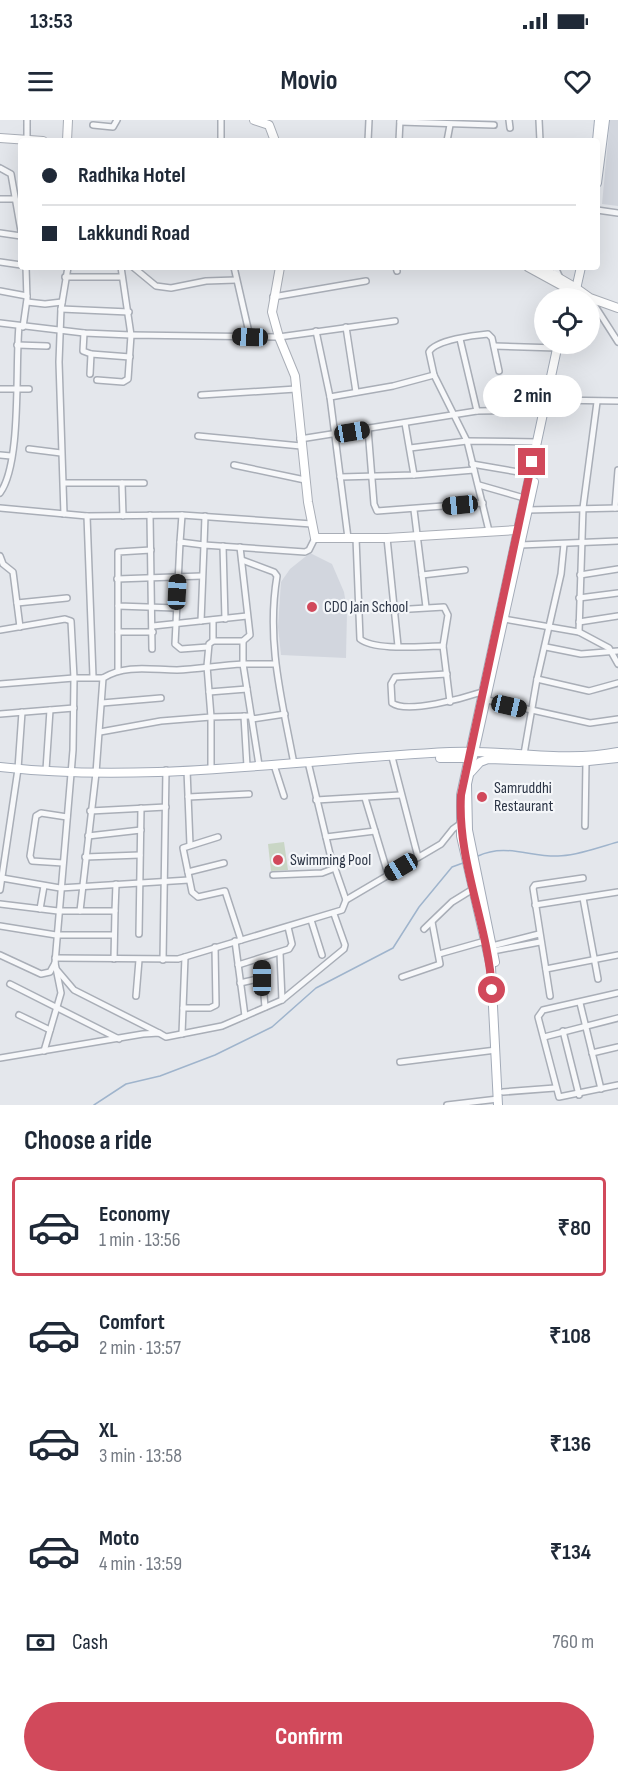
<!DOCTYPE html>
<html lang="en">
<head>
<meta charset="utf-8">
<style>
  :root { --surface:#fff; --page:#f2f2f3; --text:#1f2937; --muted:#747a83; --line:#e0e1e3; --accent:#d1495b }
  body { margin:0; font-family:"Sofia Sans Condensed",sans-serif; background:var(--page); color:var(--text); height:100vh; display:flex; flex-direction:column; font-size:22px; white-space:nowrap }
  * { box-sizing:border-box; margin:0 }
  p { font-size:20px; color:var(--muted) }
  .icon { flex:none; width:33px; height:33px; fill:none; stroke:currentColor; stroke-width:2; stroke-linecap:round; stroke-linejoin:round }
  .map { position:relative; height:985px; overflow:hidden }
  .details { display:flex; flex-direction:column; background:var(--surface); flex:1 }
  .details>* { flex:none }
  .guide { position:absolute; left:18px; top:18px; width:582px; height:132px; border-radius:6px; box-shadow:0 6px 24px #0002; display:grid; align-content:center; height:132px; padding:0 24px; background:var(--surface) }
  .buttons { position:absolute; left:534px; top:168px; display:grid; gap:12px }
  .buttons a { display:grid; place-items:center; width:66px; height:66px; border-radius:50%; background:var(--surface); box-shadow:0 6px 24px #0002; font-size:30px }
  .end { position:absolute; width:27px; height:27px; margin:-14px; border:8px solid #d1495b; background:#fff; box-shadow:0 0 0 3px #fff }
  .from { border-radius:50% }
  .bubble { position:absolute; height:42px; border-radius:21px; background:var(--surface); box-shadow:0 6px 24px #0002; font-size:20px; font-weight:700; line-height:42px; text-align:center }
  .car { position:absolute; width:18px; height:36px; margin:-18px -9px; border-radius:8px; box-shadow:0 0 4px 2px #0007; background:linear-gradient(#222 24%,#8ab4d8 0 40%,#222 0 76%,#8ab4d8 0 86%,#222 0) }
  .guide b { display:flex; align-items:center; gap:21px; height:57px; font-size:22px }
  .guide b+b { border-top:2px solid var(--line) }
  .guide i { width:15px; height:15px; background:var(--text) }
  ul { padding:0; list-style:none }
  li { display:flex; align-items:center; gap:18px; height:99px; margin:0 12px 9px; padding:0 12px; border:3px solid transparent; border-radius:6px }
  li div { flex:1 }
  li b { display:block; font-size:22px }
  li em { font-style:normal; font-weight:700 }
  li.current { border-color:var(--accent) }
  li>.icon { width:54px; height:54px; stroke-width:1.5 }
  h2 { padding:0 24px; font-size:27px; line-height:72px }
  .pay { display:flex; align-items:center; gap:15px; height:66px; padding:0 24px; font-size:22px }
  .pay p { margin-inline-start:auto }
  .action { display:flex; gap:12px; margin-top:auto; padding:12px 24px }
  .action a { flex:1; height:69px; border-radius:36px; background:var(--accent); color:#fff; font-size:24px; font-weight:700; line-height:69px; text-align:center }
  .status { display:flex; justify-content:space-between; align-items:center; height:42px; padding:0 30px; background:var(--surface); direction:ltr }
  .status svg { height:16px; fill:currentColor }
  header { display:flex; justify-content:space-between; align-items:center; height:78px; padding:0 24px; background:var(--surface); font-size:27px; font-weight:700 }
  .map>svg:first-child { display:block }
</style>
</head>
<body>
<div class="status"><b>13:53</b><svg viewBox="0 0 49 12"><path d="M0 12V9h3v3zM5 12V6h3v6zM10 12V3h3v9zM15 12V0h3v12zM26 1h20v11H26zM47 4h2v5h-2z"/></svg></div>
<header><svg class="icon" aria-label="menu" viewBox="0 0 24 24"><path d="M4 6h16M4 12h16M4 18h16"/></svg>Movio<svg class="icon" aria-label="heart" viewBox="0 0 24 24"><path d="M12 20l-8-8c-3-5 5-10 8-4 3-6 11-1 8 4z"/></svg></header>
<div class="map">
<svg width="618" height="985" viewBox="0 0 618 985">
  <rect width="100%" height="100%" fill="#e4e7ec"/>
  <g fill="#d2d6de">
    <polygon points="610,0 618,0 618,86 602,84"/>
    <polygon points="310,433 332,444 344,472 347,491 346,538 281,535 278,507 281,462 290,449"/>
  </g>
  <polygon fill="#c9d6c5" points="284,722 288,750 271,751 268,724"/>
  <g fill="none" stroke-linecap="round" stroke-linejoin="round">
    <g stroke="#9fb4cc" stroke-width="1.5">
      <path d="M 478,736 C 505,723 530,737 558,736 C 577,736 599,727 618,722"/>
      <polyline points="94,985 126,964 160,956 215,935 272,907 316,868 393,828 419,787 452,747 463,743"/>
    </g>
    <defs>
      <g id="street">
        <polyline points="509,0 510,8"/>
        <polyline points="539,0 540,21"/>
        <polyline points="400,2 494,5"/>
        <polyline points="93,5 113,7 117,0"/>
        <polyline points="27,20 27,0"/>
        <polyline points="221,21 221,0"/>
        <polyline points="368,21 369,0"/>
        <polyline points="399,21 400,0"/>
        <polyline points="447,21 450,5"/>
        <polyline points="0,48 11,54 21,111"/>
        <polyline points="0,79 15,79"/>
        <polyline points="597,90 618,93"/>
        <polyline points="0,113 21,116"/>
        <polyline points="0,142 21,145"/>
        <polyline points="133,147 156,166 171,168 206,161 236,160"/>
        <polyline points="234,147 250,217"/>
        <polyline points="396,147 397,151"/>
        <polyline points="555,147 560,158"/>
        <polyline points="65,157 122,157"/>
        <polyline points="0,171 27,176"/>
        <polyline points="273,177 366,161"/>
        <polyline points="27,182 45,184 62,182"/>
        <polyline points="595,186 618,222"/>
        <polyline points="61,189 129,192"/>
        <polyline points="0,203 84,213 131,215 121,147"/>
        <polyline points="23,207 27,179 26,147"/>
        <polyline points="346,207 356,272"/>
        <polyline points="316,211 330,277 348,418"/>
        <polyline points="84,213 83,231 91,234 90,254"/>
        <polyline points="460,219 477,291"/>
        <polyline points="17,225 47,226"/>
        <polyline points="494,226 557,228"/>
        <polyline points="91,234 130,237"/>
        <polyline points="97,260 123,262 128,259 131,215 279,217 395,201"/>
        <polyline points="0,269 29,269"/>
        <polyline points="201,275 296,269"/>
        <polyline points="330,277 393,266 434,255"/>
        <polyline points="552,280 618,281"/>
        <polyline points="597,282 583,388 579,512 609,528 618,544"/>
        <polyline points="405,303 414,355"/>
        <polyline points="368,309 374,384 377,391 483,383"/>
        <polyline points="198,316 301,326"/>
        <polyline points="300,319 477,291 544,290"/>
        <polyline points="410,328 467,321 537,322"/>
        <polyline points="29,329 61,333"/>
        <polyline points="0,335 11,336"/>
        <polyline points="472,344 530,354"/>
        <polyline points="234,345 305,360"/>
        <polyline points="340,357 414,355 474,350"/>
        <polyline points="64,363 144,363"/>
        <polyline points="122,363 123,396"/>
        <polyline points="479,365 524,378"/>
        <path d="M 0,373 C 22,343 15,246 19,206"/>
        <polyline points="0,388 87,396 182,395 312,404"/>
        <polyline points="615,388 618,350"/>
        <polyline points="414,390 426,487"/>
        <polyline points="527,390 618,388"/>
        <polyline points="64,394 59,242 61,189 68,147"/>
        <polyline points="150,395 152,529"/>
        <polyline points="87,396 93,557"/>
        <polyline points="205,396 204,425 180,422 175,524 181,529 208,527"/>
        <path d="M 489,411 L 467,321 L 434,255 L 429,232 C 435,220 475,215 488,214 L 492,218 L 499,251"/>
        <path d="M 356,418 L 360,519 C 375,531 423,526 443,526 L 450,582"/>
        <polyline points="387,418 398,526"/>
        <polyline points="180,422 182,395"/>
        <polyline points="520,425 618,421"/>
        <polyline points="223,426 225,499"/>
        <polyline points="151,430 118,432 118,486 176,488"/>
        <polyline points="0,436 3,444 13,452 20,507"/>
        <path d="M 242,440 L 274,452 L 277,456 C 266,522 282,580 294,644"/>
        <polyline points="422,455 465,450"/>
        <polyline points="580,455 618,449"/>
        <polyline points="117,459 202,456"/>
        <polyline points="579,478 618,473"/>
        <polyline points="17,483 67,478"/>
        <polyline points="118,486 118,551"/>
        <polyline points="393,490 444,487 448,495 443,526"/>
        <polyline points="504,499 579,512"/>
        <polyline points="213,500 213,521"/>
        <polyline points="201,501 204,425 305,432 309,430 315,418"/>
        <polyline points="579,502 618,496"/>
        <polyline points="153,506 247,496"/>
        <polyline points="0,510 65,499 71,501 74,558 73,630 55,843 61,873 44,931"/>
        <polyline points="118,512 153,512"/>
        <polyline points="243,521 243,544 274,544"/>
        <polyline points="546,527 581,534 618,531"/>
        <path d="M 447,554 L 395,557 L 391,564 L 392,583 C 407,594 464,578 482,572"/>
        <polyline points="537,559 589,571 618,563"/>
        <polyline points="0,564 74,558 103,558"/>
        <polyline points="209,572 247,569"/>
        <polyline points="487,580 590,603 618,599"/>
        <polyline points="102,583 161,578"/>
        <polyline points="0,594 74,588"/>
        <polyline points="244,596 247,646"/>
        <polyline points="252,599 285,594"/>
        <polyline points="100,612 161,601 211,597 207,546 209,524 213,521 243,521 250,515 240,427"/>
        <polyline points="524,634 537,559 561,454 564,424"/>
        <polyline points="392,637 418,737"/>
        <polyline points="274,645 284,676"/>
        <polyline points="211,648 211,597 251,596"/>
        <polyline points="46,650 50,590"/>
        <polyline points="187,650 190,725"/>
        <polyline points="188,677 249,674"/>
        <polyline points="365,678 388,754"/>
        <polyline points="316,680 400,675"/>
        <polyline points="90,691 166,687"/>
        <polyline points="585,706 586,642"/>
        <polyline points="88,716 141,710"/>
        <polyline points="218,717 183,728 192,772 198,777 225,771 241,820"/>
        <polyline points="326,717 375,711"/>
        <polyline points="85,737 140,735"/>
        <polyline points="63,743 32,741 30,736 36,696 41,693 67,697"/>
        <polyline points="188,752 224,743"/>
        <polyline points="273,755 322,753 335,748"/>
        <polyline points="2,758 60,768 189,760"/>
        <polyline points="0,770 18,649 22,592"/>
        <polyline points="583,778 598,859"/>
        <polyline points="346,780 441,724 453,709 460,704"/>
        <polyline points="0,784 58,791 115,791 114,839"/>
        <polyline points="535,785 618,772"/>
        <polyline points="40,789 44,766"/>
        <path d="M 80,791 L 96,653 L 103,558 C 126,544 152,550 177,550 C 199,549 221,545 243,544 L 259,645"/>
        <polyline points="115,791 116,764"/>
        <polyline points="311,800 322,835"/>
        <polyline points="0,806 56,815 114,815"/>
        <polyline points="424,809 452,782 473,769"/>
        <polyline points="139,814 141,688"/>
        <polyline points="235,821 245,896"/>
        <polyline points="492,826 539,814"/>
        <polyline points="493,831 540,822"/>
        <polyline points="280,833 282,880"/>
        <polyline points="439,834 485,821"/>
        <polyline points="0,835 41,854 50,852 55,843"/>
        <polyline points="55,838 178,839 342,790 346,780 330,734 308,642"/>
        <polyline points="261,839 265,887"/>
        <polyline points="163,840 166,650"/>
        <polyline points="238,845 289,829 292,824 288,807"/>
        <polyline points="546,849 618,835"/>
        <polyline points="57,850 74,870 159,913"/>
        <polyline points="402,857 440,844 432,802"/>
        <polyline points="240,863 262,858"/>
        <polyline points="10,864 119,919"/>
        <polyline points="618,873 543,890 538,897 559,977 618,965"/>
        <polyline points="136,876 139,840"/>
        <polyline points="550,876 533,768 535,765 583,758"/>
        <polyline points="580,883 601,969"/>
        <polyline points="183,888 210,888 216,885 215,827"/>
        <polyline points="19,895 50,910"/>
        <polyline points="563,911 579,975"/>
        <polyline points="182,914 185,837"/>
        <polyline points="544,917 618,898"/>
        <polyline points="592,933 618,927"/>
        <polyline points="0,938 143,914 159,913 166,917 222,906 282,880 344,829 345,825 334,794"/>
        <polyline points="400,942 496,930"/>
        <polyline points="503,972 555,968"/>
        <polyline points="447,985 498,979"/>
      </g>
      <g id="secondary">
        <polyline points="254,0 269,5 275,21"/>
        <polyline points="0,18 43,21"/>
        <polyline points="67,21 68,0"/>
        <polyline points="280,147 272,192 279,217 295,256 308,382 315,418 387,418 517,410"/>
        <polyline points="528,147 570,170"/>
        <polyline points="540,147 571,165"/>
        <polyline points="576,168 590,178 618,188"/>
      </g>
      <g id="primary">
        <polyline points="597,21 599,0"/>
        <polyline points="597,63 605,0"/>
        <polyline points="574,178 581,147"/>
        <polyline points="440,638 472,638"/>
        <path d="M 0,647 C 149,664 301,639 450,632 C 505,629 563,643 618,632"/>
        <polyline points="471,652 480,642 488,639 579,642 618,638"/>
        <polyline points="495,842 468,710 467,664 534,362"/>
        <polyline points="498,985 491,847 461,716 461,675 558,224"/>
      </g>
    </defs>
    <use href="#street" stroke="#a9aeb7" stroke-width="8"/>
    <use href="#secondary" stroke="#a9aeb7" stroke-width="10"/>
    <use href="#primary" stroke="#a3abb8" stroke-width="10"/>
    <use href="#street" stroke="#f7f8fa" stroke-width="5"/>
    <use href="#secondary" stroke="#fff" stroke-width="8"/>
    <use href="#primary" stroke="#fff" stroke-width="8"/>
  </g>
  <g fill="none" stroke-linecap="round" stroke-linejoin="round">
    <path stroke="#d1495b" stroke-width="8" d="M 492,870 C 488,804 457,741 461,675 L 532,342"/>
  </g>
  <g fill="#d1495b" stroke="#f4f6f9" stroke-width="2">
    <circle cx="312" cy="487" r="6"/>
    <circle cx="482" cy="677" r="6"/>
    <circle cx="278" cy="740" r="6"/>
  </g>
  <g text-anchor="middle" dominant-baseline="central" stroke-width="4.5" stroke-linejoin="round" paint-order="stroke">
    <g font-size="16" fill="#2b3445" stroke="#f4f6f9" text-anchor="start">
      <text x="324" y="487">CDO Jain School</text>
      <text x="494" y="668">Samruddhi<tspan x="494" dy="18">Restaurant</tspan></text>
      <text x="290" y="740">Swimming Pool</text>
    </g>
  </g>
</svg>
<div class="buttons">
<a><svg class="icon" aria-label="locate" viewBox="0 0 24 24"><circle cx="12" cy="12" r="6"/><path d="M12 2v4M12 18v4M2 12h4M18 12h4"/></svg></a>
</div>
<i class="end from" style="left:492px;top:870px"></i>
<i class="end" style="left:532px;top:342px"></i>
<div class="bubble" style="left:483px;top:255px;width:99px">2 min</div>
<i class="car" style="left:250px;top:217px;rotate:272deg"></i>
<i class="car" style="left:352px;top:312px;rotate:80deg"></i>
<i class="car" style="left:460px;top:385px;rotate:264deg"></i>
<i class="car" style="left:177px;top:472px;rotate:3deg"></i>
<i class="car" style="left:509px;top:586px;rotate:103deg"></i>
<i class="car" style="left:401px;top:747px;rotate:239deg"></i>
<i class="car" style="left:262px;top:858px;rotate:0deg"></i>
<div class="guide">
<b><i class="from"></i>Radhika Hotel</b>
<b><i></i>Lakkundi Road</b>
</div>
</div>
<section class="details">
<h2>Choose a ride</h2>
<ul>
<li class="current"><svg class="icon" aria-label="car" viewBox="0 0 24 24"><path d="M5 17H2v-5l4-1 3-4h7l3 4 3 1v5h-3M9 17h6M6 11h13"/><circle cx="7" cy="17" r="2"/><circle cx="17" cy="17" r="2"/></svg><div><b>Economy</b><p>1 min · 13:56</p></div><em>₹80</em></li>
<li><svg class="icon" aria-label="car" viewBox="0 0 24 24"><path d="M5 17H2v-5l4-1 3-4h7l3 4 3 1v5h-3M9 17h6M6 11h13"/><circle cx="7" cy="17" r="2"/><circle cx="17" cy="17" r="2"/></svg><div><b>Comfort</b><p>2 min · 13:57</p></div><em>₹108</em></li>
<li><svg class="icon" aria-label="car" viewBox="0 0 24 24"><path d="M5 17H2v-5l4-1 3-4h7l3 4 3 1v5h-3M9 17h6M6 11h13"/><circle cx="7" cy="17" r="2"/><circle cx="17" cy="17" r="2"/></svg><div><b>XL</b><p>3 min · 13:58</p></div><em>₹136</em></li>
<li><svg class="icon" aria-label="car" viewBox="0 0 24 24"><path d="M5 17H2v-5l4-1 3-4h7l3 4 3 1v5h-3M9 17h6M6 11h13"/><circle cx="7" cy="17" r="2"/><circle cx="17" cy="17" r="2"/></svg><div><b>Moto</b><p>4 min · 13:59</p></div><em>₹134</em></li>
</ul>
<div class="pay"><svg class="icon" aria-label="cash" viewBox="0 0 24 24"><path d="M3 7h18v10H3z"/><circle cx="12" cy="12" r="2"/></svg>Cash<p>760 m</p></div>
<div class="action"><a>Confirm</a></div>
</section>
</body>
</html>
